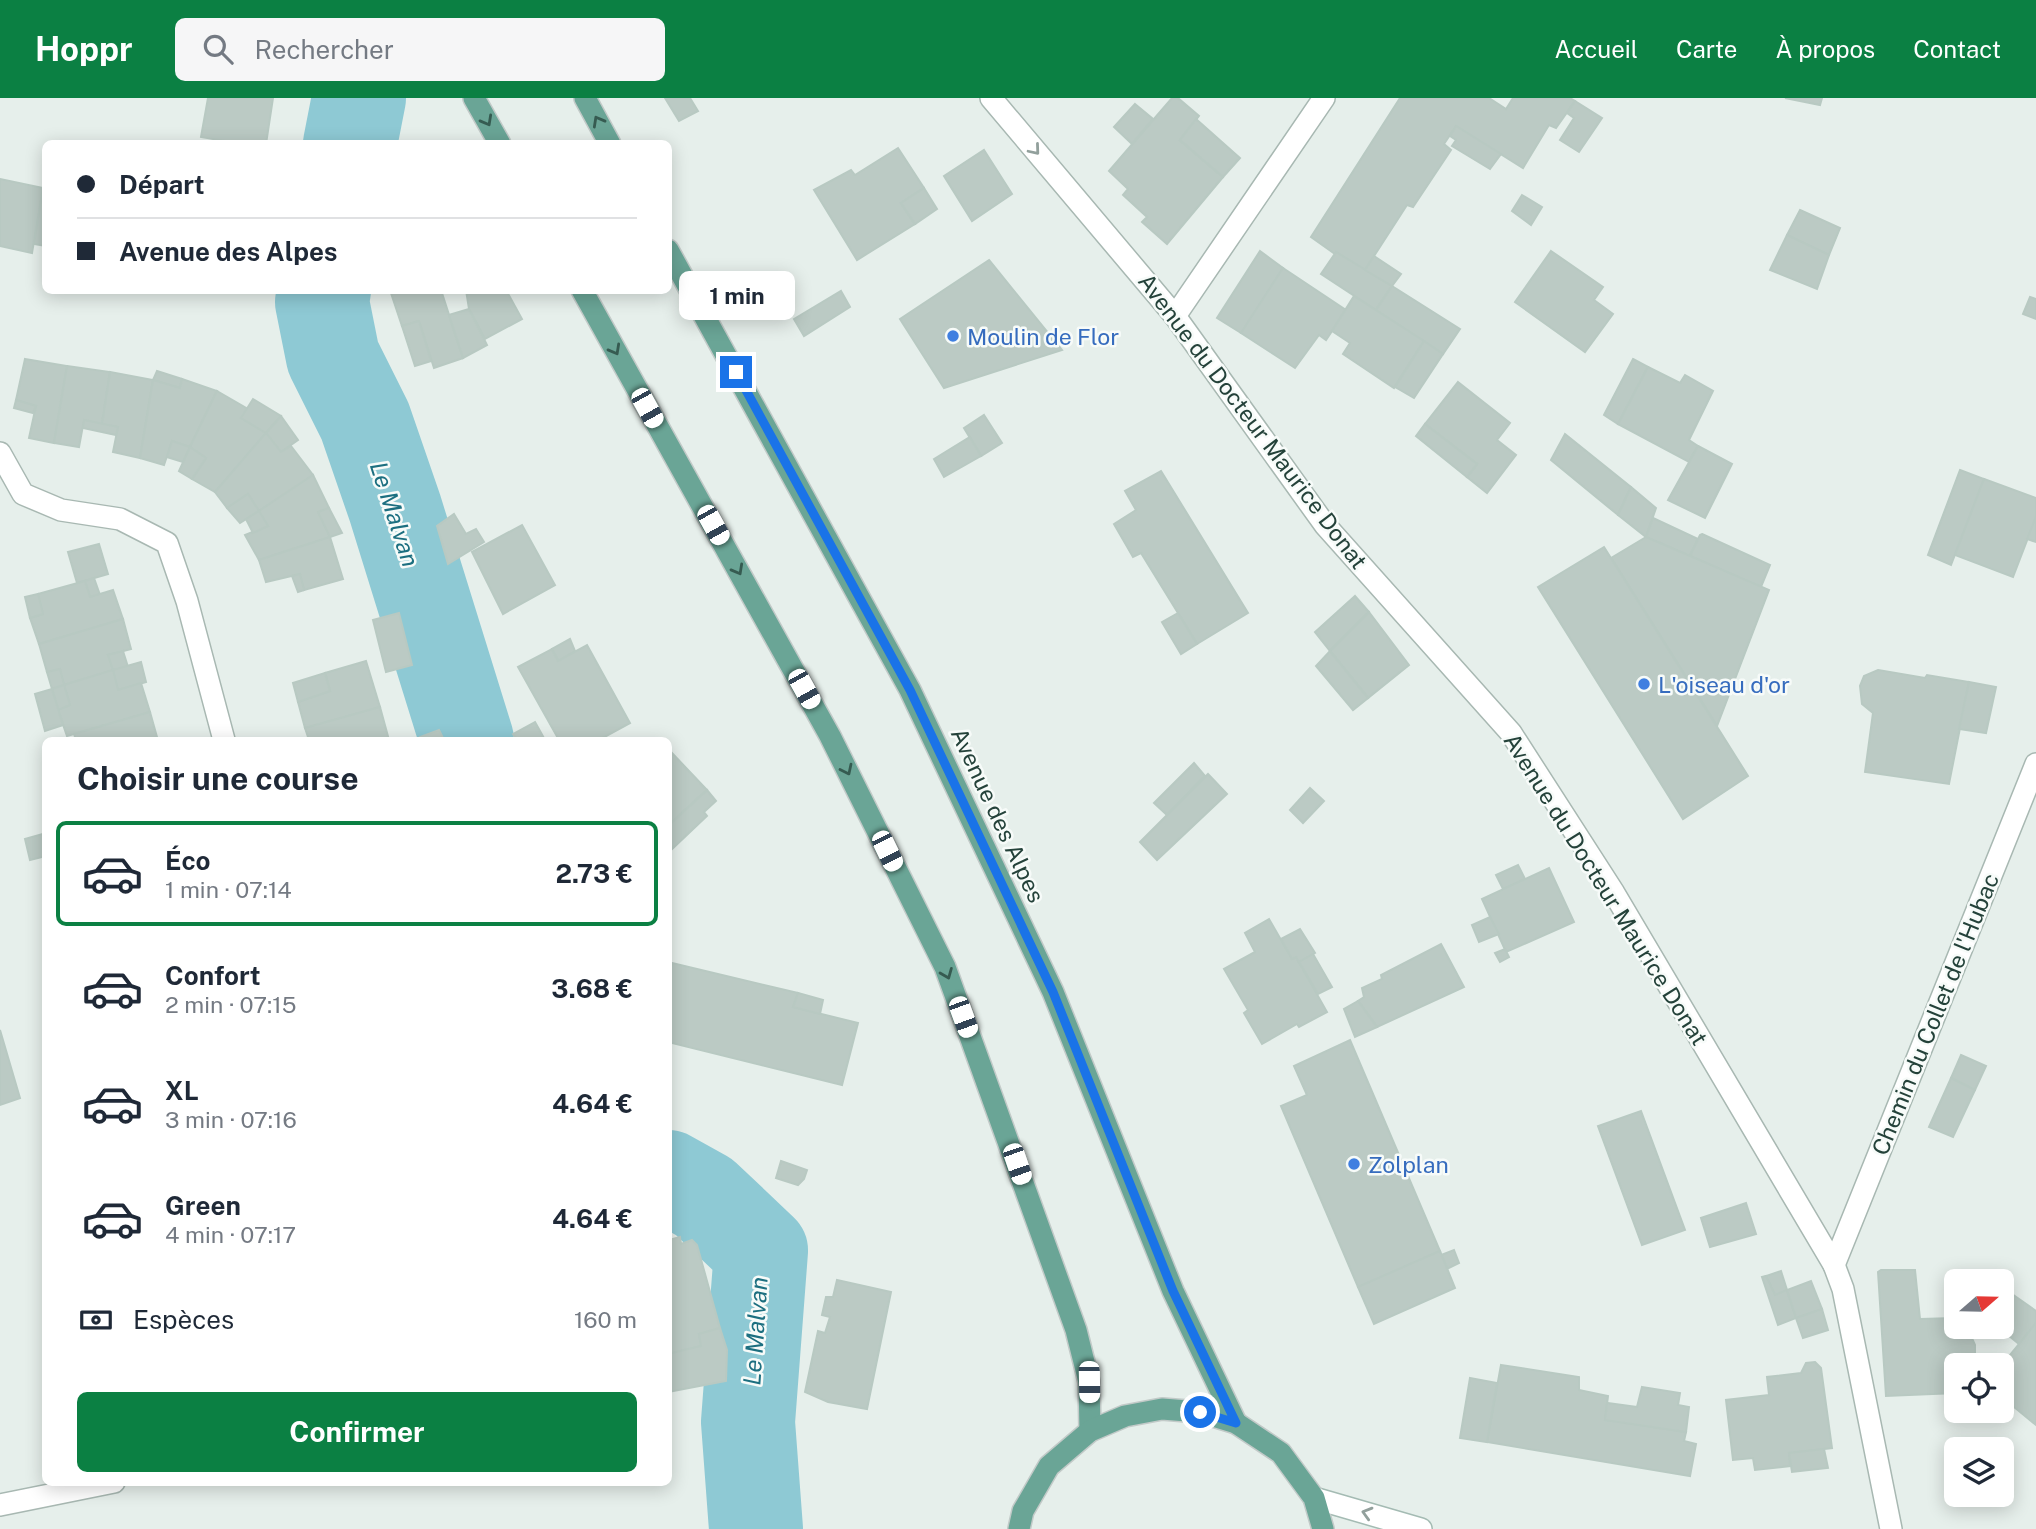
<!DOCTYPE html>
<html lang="fr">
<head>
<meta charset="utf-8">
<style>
  :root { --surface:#fff; --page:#f6f6f7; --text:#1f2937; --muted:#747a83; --line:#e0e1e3; --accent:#0b8043 }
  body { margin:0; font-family:"Public Sans",sans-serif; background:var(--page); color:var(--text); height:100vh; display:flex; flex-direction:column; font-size:26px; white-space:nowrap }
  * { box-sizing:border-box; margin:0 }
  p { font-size:23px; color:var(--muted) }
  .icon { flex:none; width:38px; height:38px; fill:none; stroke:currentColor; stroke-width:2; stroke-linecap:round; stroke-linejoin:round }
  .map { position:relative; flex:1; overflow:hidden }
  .drawer { position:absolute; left:42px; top:639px; width:630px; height:749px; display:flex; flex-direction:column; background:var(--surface); border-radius:10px; box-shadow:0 4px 18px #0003 }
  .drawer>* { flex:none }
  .banner { position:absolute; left:42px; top:42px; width:630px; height:154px; border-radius:10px; box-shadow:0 4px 18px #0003; display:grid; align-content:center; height:154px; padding:0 35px; background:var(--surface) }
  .needle { width:46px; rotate:70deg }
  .fabs { position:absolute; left:1944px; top:1171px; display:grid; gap:14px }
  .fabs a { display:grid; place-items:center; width:70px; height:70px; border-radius:10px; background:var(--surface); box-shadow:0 4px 18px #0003; font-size:35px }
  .end { position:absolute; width:32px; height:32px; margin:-16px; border:9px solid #1a73e8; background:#fff; box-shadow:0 0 0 4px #fff }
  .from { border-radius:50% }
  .bubble { position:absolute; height:49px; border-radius:10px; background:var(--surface); box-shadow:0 4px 18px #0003; font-size:23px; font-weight:700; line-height:49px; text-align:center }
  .car { position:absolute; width:21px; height:42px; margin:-21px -10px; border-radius:9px; box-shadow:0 0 5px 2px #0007; background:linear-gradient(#fff 24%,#345 0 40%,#fff 0 76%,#345 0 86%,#fff 0) }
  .banner b { display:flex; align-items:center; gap:24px; height:66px; font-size:26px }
  .banner b+b { border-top:2px solid var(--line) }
  .banner i { width:18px; height:18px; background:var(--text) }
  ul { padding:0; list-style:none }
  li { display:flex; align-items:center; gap:21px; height:105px; margin:0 14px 10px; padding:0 21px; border:4px solid transparent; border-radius:10px }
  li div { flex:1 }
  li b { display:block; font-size:26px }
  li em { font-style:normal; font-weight:700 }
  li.current { border-color:var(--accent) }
  li>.icon { width:63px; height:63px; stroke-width:1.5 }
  h2 { padding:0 35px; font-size:32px; line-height:84px }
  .pay { display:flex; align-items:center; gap:18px; height:77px; padding:0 35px; font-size:26px }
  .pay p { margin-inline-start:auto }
  .primary-button { display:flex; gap:14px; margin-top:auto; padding:14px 35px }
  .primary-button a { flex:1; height:80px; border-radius:10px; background:var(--accent); color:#fff; font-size:28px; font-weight:700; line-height:80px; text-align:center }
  header { display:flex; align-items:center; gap:42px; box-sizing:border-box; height:98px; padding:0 35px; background:var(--accent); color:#fff }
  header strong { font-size:33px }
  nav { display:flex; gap:38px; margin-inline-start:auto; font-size:24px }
  .search { width:490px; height:63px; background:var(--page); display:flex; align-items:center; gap:18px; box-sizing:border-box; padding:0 24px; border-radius:10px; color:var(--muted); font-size:26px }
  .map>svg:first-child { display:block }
</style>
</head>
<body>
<header>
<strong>Hoppr</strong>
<div class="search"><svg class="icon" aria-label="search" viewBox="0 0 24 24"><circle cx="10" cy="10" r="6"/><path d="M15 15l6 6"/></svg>Rechercher</div>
<nav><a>Accueil</a><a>Carte</a><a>À propos</a><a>Contact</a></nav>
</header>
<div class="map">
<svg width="2036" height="1431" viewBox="0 0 2036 1431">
  <rect width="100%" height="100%" fill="#e6efeb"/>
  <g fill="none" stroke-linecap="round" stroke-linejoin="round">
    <g stroke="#8ec9d4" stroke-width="94">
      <polyline points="350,46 359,0"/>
      <polyline points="324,192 322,204 333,259 365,323 395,410 467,642"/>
      <polyline points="668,1079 704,1099 761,1153 748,1324 756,1431"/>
    </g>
  </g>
  <g fill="#bbcac4" stroke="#b8c9c2" stroke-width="2">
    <polygon points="208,0 273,0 266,46 242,46 201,39"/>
    <polygon points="665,0 690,0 698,13 679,23"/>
    <polygon points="1172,0 1178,0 1199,18 1180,42 1223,79 1167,146 1142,124 1147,119 1123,97 1128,91 1109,73"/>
    <polygon points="1400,0 1489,0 1506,11 1513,0 1570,0 1575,3 1556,30 1549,27 1523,70 1456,28 1444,46 1451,52 1413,109 1407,107 1365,172 1336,154 1335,156 1311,139"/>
    <polygon points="1785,0 1822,0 1820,7"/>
    <polygon points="1575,3 1602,20 1579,54 1560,42 1574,20 1567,15"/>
    <polygon points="1135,6 1153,21 1132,46 1114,29"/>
    <polygon points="1196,21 1240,60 1223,79 1180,42"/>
    <polygon points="1456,28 1501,56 1490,71 1452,48 1456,42 1450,38"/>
    <polygon points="898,50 924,90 901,105 915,126 857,162 814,92 851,72 855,77"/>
    <polygon points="984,52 1012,96 972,123 944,78"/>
    <polygon points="0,81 43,90 32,155 0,148"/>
    <polygon points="43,90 46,91 46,148 34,146"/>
    <polygon points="924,90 937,111 915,126 901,105"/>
    <polygon points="1522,97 1542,109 1531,127 1512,113"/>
    <polygon points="1800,112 1840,130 1829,157 1787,137"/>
    <polygon points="1787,137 1829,157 1817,191 1770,172"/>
    <polygon points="1260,153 1283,170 1241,235 1217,220"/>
    <polygon points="1551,153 1603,189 1594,202 1613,216 1585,254 1515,204"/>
    <polygon points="1336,154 1392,188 1376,212 1321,176"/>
    <polygon points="1374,158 1401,176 1392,188 1365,172"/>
    <polygon points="989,162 1062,252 944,290 900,221"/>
    <polygon points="1283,170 1346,212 1326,242 1319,237 1295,270 1241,235"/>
    <polygon points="1392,188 1460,231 1443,256 1376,212"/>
    <polygon points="390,192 441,192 463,260 434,270 419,223 402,228"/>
    <polygon points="466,192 506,192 522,221 485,241 469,211"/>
    <polygon points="841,193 850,209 804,238 794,221"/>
    <polygon points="1354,198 1424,243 1394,290 1343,256 1350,245 1332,233"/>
    <polygon points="2030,199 2036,201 2036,221 2023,216"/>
    <polygon points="469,211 487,247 463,260 449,217"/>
    <polygon points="419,223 431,263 415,268 402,228"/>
    <polygon points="1424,243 1443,256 1414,300 1395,289"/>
    <polygon points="25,261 67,268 54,345 29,340 36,308 16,302"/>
    <polygon points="1633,261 1648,269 1618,326 1604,317"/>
    <polygon points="67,268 110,274 102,326 84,322 79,349 54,345"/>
    <polygon points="1648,269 1680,285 1685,277 1713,293 1689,342 1698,348 1689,364 1618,326"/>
    <polygon points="157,273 182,281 180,290 153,282"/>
    <polygon points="110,274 153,282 140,360 113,354 118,329 102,326"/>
    <polygon points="182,281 217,293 190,349 172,343 164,367 140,360 153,282 180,290"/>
    <polygon points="1458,284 1510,325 1497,342 1516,357 1487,395 1467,379 1477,366 1425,326"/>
    <polygon points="217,293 248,311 241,320 266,335 215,394 192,381 206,360 190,349"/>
    <polygon points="253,301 281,318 266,335 241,320"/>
    <polygon points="16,302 36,308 33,315 14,310"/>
    <polygon points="984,317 1002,345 981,358 964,330"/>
    <polygon points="281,318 298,342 281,354 266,335"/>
    <polygon points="84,322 118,329 116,337 83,330"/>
    <polygon points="1425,326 1477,366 1467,379 1416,338"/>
    <polygon points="266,335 281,354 291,348 313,377 259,413 248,396 227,410 215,394"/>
    <polygon points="1565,336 1631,389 1618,417 1551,362"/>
    <polygon points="970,339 981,358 944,379 934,361"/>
    <polygon points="172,343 190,349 183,364 167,359"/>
    <polygon points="1698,348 1732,366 1705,420 1668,402"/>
    <polygon points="190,349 206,360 192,381 179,373"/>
    <polygon points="1960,372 1984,381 1951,467 1928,457"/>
    <polygon points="1161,373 1248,515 1197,546 1141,455 1133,459 1114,426 1136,412 1125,393"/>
    <polygon points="313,377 329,410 318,414 330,439 259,462 245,437 268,428 259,413"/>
    <polygon points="1984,381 2036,400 2036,419 2013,479 1955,457"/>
    <polygon points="1631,389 1656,410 1646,439 1618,417"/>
    <polygon points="248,396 259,413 240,425 227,410"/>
    <polygon points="329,410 342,435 330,439 318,414"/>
    <polygon points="259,413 268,428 253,435 246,421"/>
    <polygon points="454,416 466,436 476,431 484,444 448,466 437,428"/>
    <polygon points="2036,419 2036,444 2027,441"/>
    <polygon points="1653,420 1698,441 1690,458 1646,439"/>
    <polygon points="522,427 555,487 503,516 472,454"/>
    <polygon points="1702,436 1770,467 1761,489 1690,458 1700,437"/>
    <polygon points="330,439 343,481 304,492 300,476 266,484 259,462"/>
    <polygon points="1646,439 1769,492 1717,628 1611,460"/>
    <polygon points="99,446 108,476 77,485 68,454"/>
    <polygon points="1604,449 1748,678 1683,721 1538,489"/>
    <polygon points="300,476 304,492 298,494 292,478"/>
    <polygon points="94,480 100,497 90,499 85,483"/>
    <polygon points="85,483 90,499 113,492 123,521 39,546 30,520 43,516 38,496"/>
    <polygon points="38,496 43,516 30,520 25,499"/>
    <polygon points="1355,498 1369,514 1330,553 1315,534"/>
    <polygon points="1369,514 1409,567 1368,600 1330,553"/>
    <polygon points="399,515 412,567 386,574 373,522"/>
    <polygon points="1178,515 1197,546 1181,556 1162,524"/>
    <polygon points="123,521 131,551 108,557 113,572 64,587 60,571 47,574 39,546"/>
    <polygon points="570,541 575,553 558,563 552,551"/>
    <polygon points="587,547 630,625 599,642 559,642 518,569 552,551 558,563"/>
    <polygon points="123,553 128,569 113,572 108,557"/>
    <polygon points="1330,553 1368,600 1353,612 1316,568"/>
    <polygon points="366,563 380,609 305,630 298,604 330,593 325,575"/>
    <polygon points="141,564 146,584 118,592 113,572"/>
    <polygon points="60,571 64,587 52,591 47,574"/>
    <polygon points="113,572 118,592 141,585 150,614 67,638 58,612 70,607 64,587"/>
    <polygon points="1878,572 1925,580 1927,577 1969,584 1949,686 1865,674 1873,615 1862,606 1860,588 1864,578"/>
    <polygon points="325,575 330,593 298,604 293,585"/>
    <polygon points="1969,584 1996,589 1986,635 1959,631"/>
    <polygon points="64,587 70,607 58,612 52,591"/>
    <polygon points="52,591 63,627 45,633 35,596"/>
    <polygon points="380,609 389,642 309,642 305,630"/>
    <polygon points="150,614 157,639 147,642 76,642 74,636"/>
    <polygon points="535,624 545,642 517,642 513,636"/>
    <polygon points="439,632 444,642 421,642 420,639"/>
    <polygon points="672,655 707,692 668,728 668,659"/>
    <polygon points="1194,665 1205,678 1167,717 1154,705"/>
    <polygon points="1208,676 1227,696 1157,762 1140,744"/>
    <polygon points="1310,690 1324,703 1303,725 1290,712"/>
    <polygon points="707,692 716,703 704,714 707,718 668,755 668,728"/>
    <polygon points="46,735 46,758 30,762 25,741"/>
    <polygon points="1518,767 1525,781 1503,791 1496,777"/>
    <polygon points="1549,770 1574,824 1506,854 1482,801"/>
    <polygon points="1490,819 1499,836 1479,844 1472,827"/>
    <polygon points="1269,821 1292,861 1296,859 1327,914 1299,929 1297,926 1262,946 1244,915 1248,912 1224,871 1255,854 1245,835"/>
    <polygon points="1300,831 1315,855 1299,864 1296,859 1292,861 1281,841"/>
    <polygon points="1441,846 1464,889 1377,929 1358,903 1364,899 1362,890 1382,881 1381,877"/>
    <polygon points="1505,851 1509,859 1500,864 1495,855"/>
    <polygon points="1313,856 1332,889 1318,896 1299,864"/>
    <polygon points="672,865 798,895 793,909 858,925 842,987 668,944 668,880"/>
    <polygon points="798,895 823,902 820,916 793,909"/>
    <polygon points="1358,903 1377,929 1355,939 1344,911"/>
    <polygon points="0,932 20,1000 0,1007"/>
    <polygon points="1350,942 1440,1153 1358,1189 1281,1008 1307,997 1294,968"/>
    <polygon points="1961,957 1986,968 1975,992 1951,980"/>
    <polygon points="1951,980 1975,992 1953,1039 1929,1029"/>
    <polygon points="1641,1013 1685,1132 1642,1147 1598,1028"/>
    <polygon points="781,1063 807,1072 804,1081 798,1087 776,1080"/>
    <polygon points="1746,1105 1756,1136 1710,1149 1701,1120"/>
    <polygon points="668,1139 669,1142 680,1139 681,1146 692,1142 697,1147 720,1230 699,1236 701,1248 668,1256"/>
    <polygon points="1454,1152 1459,1165 1447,1171 1441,1157"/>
    <polygon points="1440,1153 1455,1190 1374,1226 1358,1189"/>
    <polygon points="1881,1172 1915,1172 1920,1221 1955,1220 1956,1221 1956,1228 1967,1229 1975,1247 1975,1267 1956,1267 1956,1295 1886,1298 1878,1174"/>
    <polygon points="1781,1173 1787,1192 1775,1197 1766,1178"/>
    <polygon points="1766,1178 1775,1197 1787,1192 1796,1220 1778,1227 1762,1179"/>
    <polygon points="837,1182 891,1194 867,1311 828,1304 805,1294 818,1233 825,1235 830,1219 822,1217 826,1199 833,1199"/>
    <polygon points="1811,1183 1822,1211 1796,1220 1787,1192"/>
    <polygon points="2002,1189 2036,1213 2036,1225 2019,1246 1997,1228 2002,1228"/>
    <polygon points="1822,1211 1828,1232 1803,1240 1796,1220"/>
    <polygon points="2036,1225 2036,1327 2002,1299 2002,1280 2010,1257"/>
    <polygon points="720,1230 727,1252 726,1283 668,1294 668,1256 701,1248 699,1236"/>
    <polygon points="1815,1264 1821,1270 1832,1350 1789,1355 1790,1368 1755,1372 1753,1360 1733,1362 1726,1302 1769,1297 1767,1279 1801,1275 1806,1265"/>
    <polygon points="1501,1267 1579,1279 1579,1292 1608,1298 1605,1322 1686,1334 1684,1343 1696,1346 1690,1378 1487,1344"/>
    <polygon points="1470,1280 1497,1285 1487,1344 1460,1340"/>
    <polygon points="1642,1289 1680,1295 1678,1307 1689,1309 1686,1334 1605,1322 1607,1305 1637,1309"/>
    <polygon points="1824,1351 1828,1370 1792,1374 1789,1355"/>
  </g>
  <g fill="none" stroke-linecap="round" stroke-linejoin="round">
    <defs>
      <g id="street">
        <polyline points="991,0 1175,218 1325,427 1511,635 1614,795 1834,1167 1843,1191 1891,1431"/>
        <polyline points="1175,218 1324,0"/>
        <polyline points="0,355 23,396 61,412 120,421 167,445 187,503 224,642"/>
        <polyline points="1834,1167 2036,666"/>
        <polyline points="0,1407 114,1384"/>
      </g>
      <polyline id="secondary" points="1314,1400 1421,1431"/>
      <g id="primary">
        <polyline points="474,0 500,46"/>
        <polyline points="585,0 610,46"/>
        <polyline points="668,152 910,592 1053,894 1173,1193 1236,1325"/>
        <polyline points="582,192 830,638 945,869 1076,1232 1089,1284 1090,1333"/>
        <polyline points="1019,1431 1023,1413 1049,1368 1090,1333 1125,1318 1162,1311 1200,1314 1236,1325 1281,1355 1314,1400 1323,1431"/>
      </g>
    </defs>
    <use href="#street" stroke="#a8b8b2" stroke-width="24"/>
    <use href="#secondary" stroke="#a4bbb3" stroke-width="24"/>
    <use href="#primary" stroke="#c2cac8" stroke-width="24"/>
    <use href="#street" stroke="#fff" stroke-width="21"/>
    <use href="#secondary" stroke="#fff" stroke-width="21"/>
    <use href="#primary" stroke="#6aa596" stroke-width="21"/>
  </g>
  <defs><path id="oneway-chevron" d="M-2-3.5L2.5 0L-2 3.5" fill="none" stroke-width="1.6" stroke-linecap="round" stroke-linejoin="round" transform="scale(1.75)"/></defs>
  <g stroke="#365b51">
    <use href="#oneway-chevron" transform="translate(487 23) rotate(61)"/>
    <use href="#oneway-chevron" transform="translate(598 23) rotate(-119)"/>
    <use href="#oneway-chevron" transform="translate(615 252) rotate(61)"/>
    <use href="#oneway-chevron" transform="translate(738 472) rotate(61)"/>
    <use href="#oneway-chevron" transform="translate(847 672) rotate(64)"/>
    <use href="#oneway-chevron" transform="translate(947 876) rotate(68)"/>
  </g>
  <g stroke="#92a09c">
    <use href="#oneway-chevron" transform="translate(1035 52) rotate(50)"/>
    <use href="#oneway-chevron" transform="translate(1367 1415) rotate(-164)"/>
  </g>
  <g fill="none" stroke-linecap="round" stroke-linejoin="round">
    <polyline stroke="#1a73e8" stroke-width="9" points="736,274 910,592 1053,894 1173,1193 1236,1325 1200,1314"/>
  </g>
  <g fill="#3f7fe0" stroke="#f7fbf9" stroke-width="2.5">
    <circle cx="953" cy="238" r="7"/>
    <circle cx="1644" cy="586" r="7"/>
    <circle cx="1354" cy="1066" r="7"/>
  </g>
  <g text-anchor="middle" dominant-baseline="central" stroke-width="5" stroke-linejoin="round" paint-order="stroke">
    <g font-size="23" fill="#366cbe" stroke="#f7fbf9" text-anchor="start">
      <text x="967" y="238">Moulin de Flor</text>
      <text x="1658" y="586">L'oiseau d'or</text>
      <text x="1368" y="1066">Zolplan</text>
    </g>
    <g font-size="23" fill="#24423a" stroke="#f7fbf9">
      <text transform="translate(1253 323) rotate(53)">Avenue du Docteur Maurice Donat</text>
      <text transform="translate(998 717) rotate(65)">Avenue des Alpes</text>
      <text transform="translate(1606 791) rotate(58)">Avenue du Docteur Maurice Donat</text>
      <text transform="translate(1935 916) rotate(-68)">Chemin du Collet de l'Hubac</text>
    </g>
    <g font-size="24" font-style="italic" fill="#1c6f80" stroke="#f7fbf9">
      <text transform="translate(395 416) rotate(72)">Le Malvan</text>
      <text transform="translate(755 1233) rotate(-86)">Le Malvan</text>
    </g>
  </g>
</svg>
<div class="fabs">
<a><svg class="needle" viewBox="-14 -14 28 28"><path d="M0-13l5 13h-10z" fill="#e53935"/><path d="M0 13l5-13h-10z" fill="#747a83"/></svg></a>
<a><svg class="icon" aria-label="locate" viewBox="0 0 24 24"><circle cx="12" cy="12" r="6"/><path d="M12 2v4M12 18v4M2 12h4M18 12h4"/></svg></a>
<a><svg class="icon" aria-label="layers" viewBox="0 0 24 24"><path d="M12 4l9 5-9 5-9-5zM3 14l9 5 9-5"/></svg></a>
</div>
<i class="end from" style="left:1200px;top:1314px"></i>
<i class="end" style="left:736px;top:274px"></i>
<div class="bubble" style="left:679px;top:173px;width:116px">1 min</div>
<i class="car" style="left:647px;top:310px;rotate:151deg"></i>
<i class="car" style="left:713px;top:427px;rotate:151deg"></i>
<i class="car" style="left:804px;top:591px;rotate:151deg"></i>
<i class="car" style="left:887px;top:753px;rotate:154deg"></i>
<i class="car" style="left:963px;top:919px;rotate:160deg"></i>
<i class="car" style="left:1017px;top:1066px;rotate:161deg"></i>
<i class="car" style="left:1089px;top:1284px;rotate:179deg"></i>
<div class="banner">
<b><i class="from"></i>Départ</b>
<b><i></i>Avenue des Alpes</b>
</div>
<section class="drawer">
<h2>Choisir une course</h2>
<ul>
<li class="current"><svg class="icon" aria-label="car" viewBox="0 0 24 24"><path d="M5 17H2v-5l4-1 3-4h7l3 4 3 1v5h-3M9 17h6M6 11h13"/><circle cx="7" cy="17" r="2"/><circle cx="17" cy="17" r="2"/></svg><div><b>Éco</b><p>1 min · 07:14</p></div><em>2.73 €</em></li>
<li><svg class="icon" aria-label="car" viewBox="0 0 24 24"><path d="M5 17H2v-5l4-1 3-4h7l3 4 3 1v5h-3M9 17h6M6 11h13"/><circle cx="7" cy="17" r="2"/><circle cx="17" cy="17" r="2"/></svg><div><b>Confort</b><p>2 min · 07:15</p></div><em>3.68 €</em></li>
<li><svg class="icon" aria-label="car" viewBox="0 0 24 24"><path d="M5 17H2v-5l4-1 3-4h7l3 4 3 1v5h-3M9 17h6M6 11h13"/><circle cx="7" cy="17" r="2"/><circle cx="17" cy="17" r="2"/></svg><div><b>XL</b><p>3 min · 07:16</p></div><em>4.64 €</em></li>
<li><svg class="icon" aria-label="car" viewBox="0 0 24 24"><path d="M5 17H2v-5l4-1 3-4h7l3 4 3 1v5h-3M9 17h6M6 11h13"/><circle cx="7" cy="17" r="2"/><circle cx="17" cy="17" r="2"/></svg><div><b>Green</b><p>4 min · 07:17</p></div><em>4.64 €</em></li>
</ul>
<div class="pay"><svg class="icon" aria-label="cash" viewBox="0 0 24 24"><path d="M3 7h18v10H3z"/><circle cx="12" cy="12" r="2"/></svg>Espèces<p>160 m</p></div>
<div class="primary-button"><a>Confirmer</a></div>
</section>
</div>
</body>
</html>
